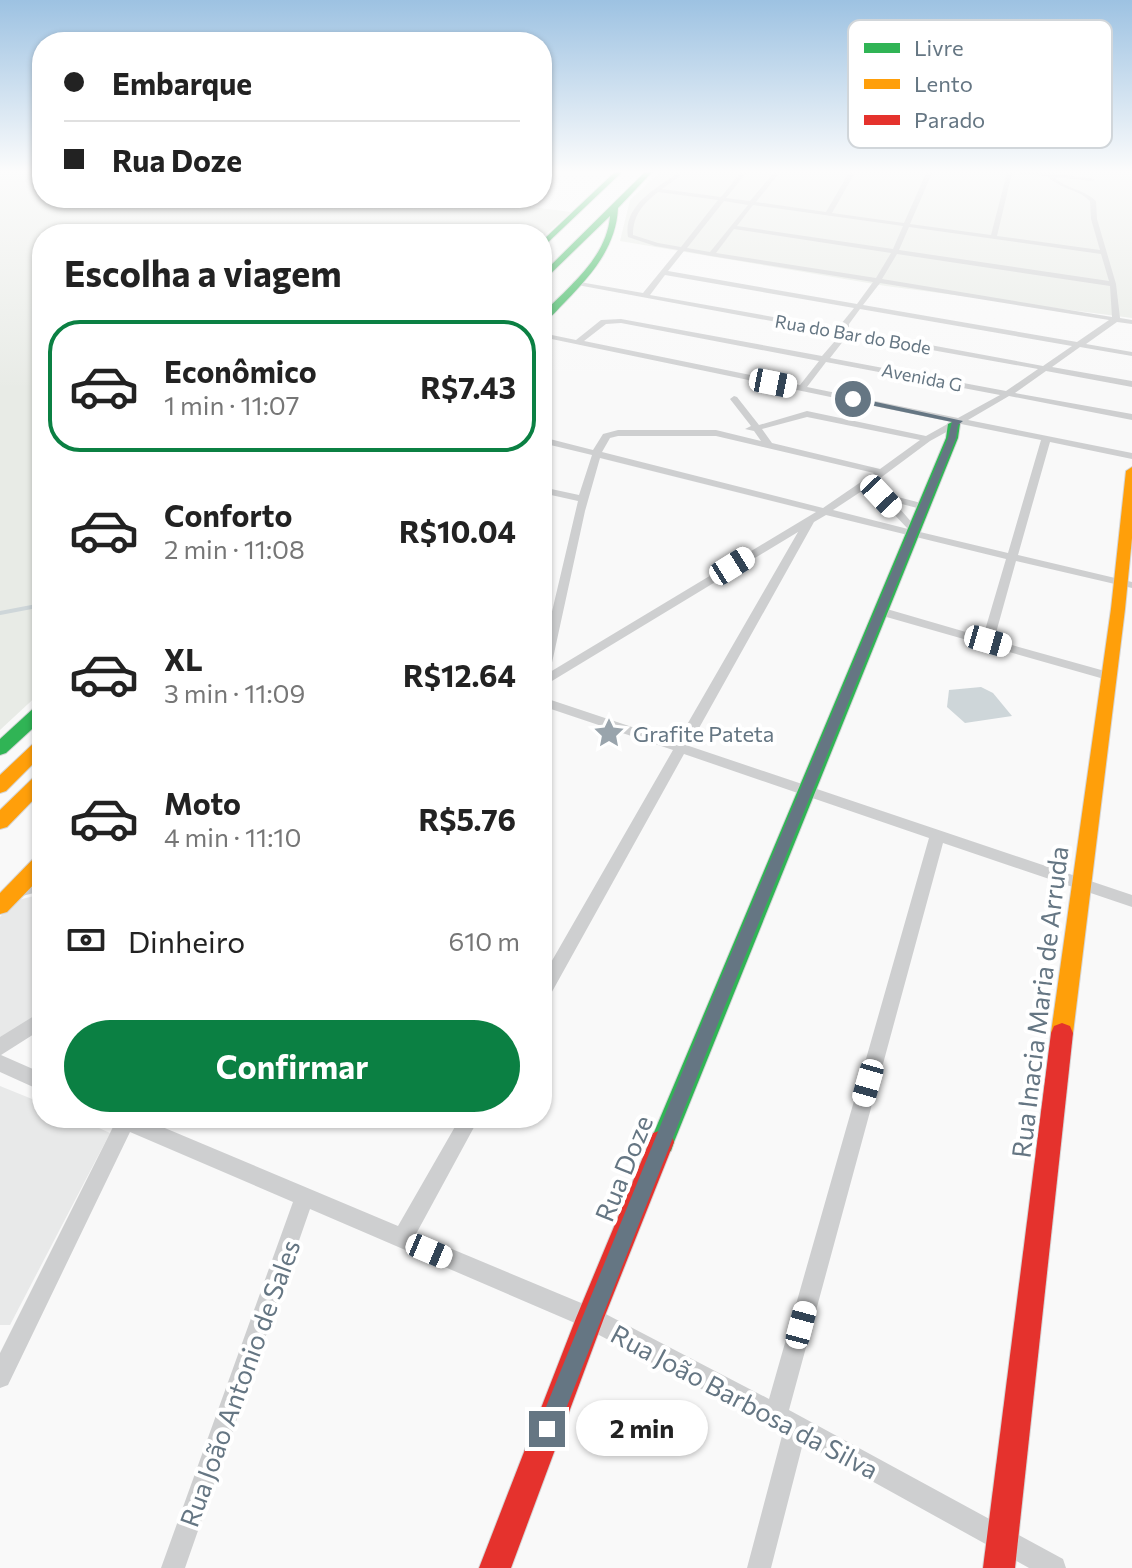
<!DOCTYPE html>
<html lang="pt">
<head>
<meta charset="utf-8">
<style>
  :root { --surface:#fff; --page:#f6f6f6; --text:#222; --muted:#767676; --line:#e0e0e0; --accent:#0b8043 }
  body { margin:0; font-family:Commissioner,sans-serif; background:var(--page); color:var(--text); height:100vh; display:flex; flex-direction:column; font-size:30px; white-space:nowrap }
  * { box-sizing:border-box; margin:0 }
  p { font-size:26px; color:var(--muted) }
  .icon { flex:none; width:44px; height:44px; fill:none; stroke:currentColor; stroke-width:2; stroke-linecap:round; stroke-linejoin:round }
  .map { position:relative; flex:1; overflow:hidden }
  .drawer { position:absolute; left:32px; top:224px; width:520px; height:904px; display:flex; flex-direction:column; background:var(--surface); border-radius:32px; box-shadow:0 2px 6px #0004 }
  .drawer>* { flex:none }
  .guide { position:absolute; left:32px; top:32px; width:520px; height:176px; border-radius:32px; box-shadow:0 2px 6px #0004; display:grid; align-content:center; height:176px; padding:0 32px; background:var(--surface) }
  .end { position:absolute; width:36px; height:36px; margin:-18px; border:10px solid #657683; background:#fff; box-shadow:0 0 0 4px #fff }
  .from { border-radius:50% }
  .bubble { position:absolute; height:56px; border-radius:28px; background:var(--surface); box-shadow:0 2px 6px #0004; font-size:26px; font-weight:700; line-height:56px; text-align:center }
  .car { position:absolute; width:24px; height:48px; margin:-24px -12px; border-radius:10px; box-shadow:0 0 6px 2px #0007; background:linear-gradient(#fff 24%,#345 0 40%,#fff 0 76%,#345 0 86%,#fff 0) }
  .guide b { display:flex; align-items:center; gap:28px; height:76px; font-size:30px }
  .guide b+b { border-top:2px solid var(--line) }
  .guide i { width:20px; height:20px; background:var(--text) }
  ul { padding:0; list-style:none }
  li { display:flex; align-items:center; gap:24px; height:132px; margin:0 16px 12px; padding:0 16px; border:4px solid transparent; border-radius:32px }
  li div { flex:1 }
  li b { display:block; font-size:30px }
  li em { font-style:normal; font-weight:700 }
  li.current { border-color:var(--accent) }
  li>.icon { width:72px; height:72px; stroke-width:1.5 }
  h2 { padding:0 32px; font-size:36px; line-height:96px }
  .pay { display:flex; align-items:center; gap:20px; height:88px; padding:0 32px; font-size:30px }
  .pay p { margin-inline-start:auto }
  .primary-button { display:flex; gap:16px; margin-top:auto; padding:16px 32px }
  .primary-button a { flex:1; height:92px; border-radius:48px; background:var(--accent); color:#fff; font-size:32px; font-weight:700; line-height:92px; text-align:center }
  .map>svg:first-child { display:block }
</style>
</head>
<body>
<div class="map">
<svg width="1132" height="1568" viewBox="0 0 1132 1568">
  <rect width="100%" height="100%" fill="#f9f9f9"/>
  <g fill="#e8e9e9">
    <polygon points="42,894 42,1018 0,1050 0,917 14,901"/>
    <polygon points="0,1086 42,1103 42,1118 77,1118 110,1133 10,1325 0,1325"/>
  </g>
  <g fill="#e8ebe6">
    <polygon points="0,171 42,171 42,198 460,198 571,212 542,238 542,234 42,234 42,691 0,730"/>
    <polygon points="661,171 1029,171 1056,173 1055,171 1132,171 1132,318 886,286 620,241 630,200"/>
  </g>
  <polygon fill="#ced6d9" points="981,687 993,693 1012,716 965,723 947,707 949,690"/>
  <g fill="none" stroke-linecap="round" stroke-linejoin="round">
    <polyline stroke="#ced6d9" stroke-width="4" points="0,613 42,605"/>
    <defs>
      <g id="fast">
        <polygon points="616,171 623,171 542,248 542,241"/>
        <path d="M 646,171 L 653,171 L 618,208 C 616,247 592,274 566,301 C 558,309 551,318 542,323 L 542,314 C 569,287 607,257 610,216 L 542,282 L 542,274 Z"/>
        <polygon points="954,421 960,424 958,438 674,1142 671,1151 662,1154 653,1151 650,1142 946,438 948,424"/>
        <polygon points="42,704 42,720 6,753 0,755 0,739 36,706"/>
      </g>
      <g id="slow">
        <polygon points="1132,467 1132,538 1125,609 1073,1033 1070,1040 1062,1043 1054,1040 1051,1033 1111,609 1126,471"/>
        <polygon points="42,739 42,755 6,791 0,793 0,775 36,741"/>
        <polygon points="42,773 42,791 7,827 0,829 0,810 36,775"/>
        <polygon points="42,855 42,876 7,912 0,914 0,893 35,857"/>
      </g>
      <g id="jam">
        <polygon points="1062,1023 1070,1026 1073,1033 1015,1568 983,1568 1051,1033 1054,1026"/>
        <polygon points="662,1130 671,1133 674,1142 604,1318 511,1568 479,1568 576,1318 653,1133"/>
      </g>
    </defs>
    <use href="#fast" stroke="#d5d6d7" stroke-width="2"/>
    <use href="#slow" stroke="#d5d6d7" stroke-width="2"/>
    <use href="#jam" stroke="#d5d6d7" stroke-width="2"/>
    <g fill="#cecfd0" fill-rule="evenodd">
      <path d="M 676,171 L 682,171 L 679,177 L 662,189 L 721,197 L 742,171 L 748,171 L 726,198 L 750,201 L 775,171 L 781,171 L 756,202 L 826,212 L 850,171 L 856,171 L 832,213 L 904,223 L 927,171 L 933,171 L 910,224 L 991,235 L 1007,173 L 1001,171 L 1050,173 L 1095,179 L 1092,181 L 1054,177 C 1066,189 1084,189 1096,201 L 1097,219 L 1116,284 L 1120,318 L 1132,320 L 1132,324 L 1117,322 L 1086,344 L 1132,352 L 1132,356 L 1080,347 L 1052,367 L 1132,381 L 1132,387 L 1046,371 L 1015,393 L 1132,414 L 1132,420 L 1009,396 L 968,420 L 1132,453 L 1132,459 L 1050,442 L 1018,555 L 1132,582 L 1132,588 L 1016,561 L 994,640 L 1112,673 L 1114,676 L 1112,679 L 1104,679 L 876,614 L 874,611 L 880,607 L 983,637 L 1006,559 L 826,515 L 814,522 L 689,746 L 1132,895 L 1132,907 L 943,843 L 789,1410 L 1063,1559 L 1066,1568 L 1029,1568 L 803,1443 L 771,1568 L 747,1568 L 783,1432 L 582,1326 L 310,1209 L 185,1568 L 161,1568 L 293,1202 L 130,1132 L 8,1385 L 0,1388 L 0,1353 L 114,1125 L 110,1118 L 141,1118 L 398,1226 L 460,1118 L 479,1118 L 416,1234 L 598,1310 L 769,1399 L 929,838 L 684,754 L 548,999 L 542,1002 L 542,978 L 673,750 L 542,706 L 542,697 L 677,742 L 798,532 L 542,687 L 542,654 L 578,501 L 542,493 L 542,487 L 579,495 L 592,455 L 542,443 L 542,437 L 593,450 L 603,434 L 618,430 L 716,430 L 761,441 L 754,431 L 745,429 L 751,426 L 730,399 L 734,396 L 737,397 L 759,425 L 807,411 L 926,436 L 951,422 L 542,337 L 542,333 L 576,340 L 601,320 L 621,319 L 822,356 L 841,334 L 572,284 L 574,281 L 643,293 L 678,250 L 655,246 L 628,237 C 623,207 653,190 675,175 ZM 1012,173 L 1047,176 C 1060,189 1078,189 1090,201 L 1091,219 L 1100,250 L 997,236 ZM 658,192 L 718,200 L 681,247 L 658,243 L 633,235 C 633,215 643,204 658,192 ZM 724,201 L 748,205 L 710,252 L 687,248 ZM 753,205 L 903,226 L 893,249 L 737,226 ZM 909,227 L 1101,254 L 1109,281 L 899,250 ZM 734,229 L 891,253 L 876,278 L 716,253 ZM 684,251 L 711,256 L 873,282 L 857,304 L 668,271 ZM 897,254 L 1110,286 L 1112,317 L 882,279 ZM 665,275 L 854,308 L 841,324 L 841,329 L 650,295 ZM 880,283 L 1109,320 L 1077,342 L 863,305 ZM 860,309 L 1072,346 L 1043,366 L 849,330 L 849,324 ZM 621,323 L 819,361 L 800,385 L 584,341 L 606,324 ZM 848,335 L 1038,369 L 1006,391 L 830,358 ZM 826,362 L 1000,395 L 958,418 L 807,387 ZM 807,417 L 920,440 L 880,469 L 772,443 L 762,429 ZM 961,424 L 1041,440 L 1008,553 L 920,532 L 894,502 L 925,510 L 930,507 L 929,505 L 886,494 L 875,482 L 930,441 ZM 618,436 L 716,436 L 874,473 L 823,508 L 602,452 L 610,438 ZM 600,458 L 816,512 L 550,672 L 585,511 ZM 868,487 L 908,529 L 833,510 Z"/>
      <polygon points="42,879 42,891 18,897 13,896 10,891 13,886"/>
      <polygon points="42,1011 42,1029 1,1055 42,1073 42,1091 0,1072 0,1037"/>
    </g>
    <use href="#fast" fill="#30b455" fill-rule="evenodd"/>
    <use href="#slow" fill="#ff9f0a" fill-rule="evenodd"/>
    <use href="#jam" fill="#e5322d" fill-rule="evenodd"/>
  </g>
  <linearGradient id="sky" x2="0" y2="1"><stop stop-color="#9dc2e2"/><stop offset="0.44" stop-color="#fcfcfc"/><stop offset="1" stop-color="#fcfcfc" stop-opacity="0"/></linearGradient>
  <rect width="1132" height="390" fill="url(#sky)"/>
  <polygon fill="#657683" points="853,397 963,421 958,425 956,438 721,1016 558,1429 555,1437 547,1440 540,1437 537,1429 705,1016 948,438 952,422 851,401"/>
  <defs>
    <symbol id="sight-bare" viewBox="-9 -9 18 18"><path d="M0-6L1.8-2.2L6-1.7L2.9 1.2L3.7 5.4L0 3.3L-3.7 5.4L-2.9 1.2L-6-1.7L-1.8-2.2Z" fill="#99a4ac" stroke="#fff" stroke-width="2.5" paint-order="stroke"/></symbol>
  </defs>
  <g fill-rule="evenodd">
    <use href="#sight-bare" x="587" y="711" width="44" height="44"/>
  </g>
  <g text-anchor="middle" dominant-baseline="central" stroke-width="8" stroke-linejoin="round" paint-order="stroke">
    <g font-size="18" fill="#657683" stroke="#fff">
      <text transform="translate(853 334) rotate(10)">Rua do Bar do Bode</text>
      <text transform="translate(922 377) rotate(11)">Avenida G</text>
    </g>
    <g font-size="22" fill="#657683" stroke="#fff" text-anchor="start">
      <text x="633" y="733">Grafite Pateta</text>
    </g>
    <g font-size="26" fill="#657683" stroke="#fff">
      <text transform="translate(1039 1002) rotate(-83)">Rua Inacia Maria de Arruda</text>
      <text transform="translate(623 1168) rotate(-68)">Rua Doze</text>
      <text transform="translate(239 1383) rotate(-70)">Rua João Antonio de Sales</text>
      <text transform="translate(745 1401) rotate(28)">Rua João Barbosa da Silva</text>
    </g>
  </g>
  <rect x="848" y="20" width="264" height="128" rx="12" fill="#fff" stroke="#d1d6da" stroke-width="2"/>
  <rect x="864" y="43" width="36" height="10" fill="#30b455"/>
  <rect x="864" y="79" width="36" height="10" fill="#ff9f0a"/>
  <rect x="864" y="115" width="36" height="10" fill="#e5322d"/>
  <g font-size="22" fill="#657683">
    <text x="914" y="56">Livre</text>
    <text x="914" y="92">Lento</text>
    <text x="914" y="128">Parado</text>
  </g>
</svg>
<i class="end from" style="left:853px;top:399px"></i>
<i class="end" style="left:547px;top:1429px"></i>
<div class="bubble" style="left:576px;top:1400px;width:132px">2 min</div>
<i class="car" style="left:773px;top:383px;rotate:101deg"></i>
<i class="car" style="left:881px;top:496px;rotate:137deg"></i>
<i class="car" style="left:732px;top:566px;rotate:58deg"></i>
<i class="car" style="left:988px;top:641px;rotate:106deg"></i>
<i class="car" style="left:868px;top:1083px;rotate:196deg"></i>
<i class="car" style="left:429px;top:1251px;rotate:113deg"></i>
<i class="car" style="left:801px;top:1325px;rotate:15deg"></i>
<div class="guide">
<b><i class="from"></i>Embarque</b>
<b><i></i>Rua Doze</b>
</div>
<section class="drawer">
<h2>Escolha a viagem</h2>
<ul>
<li class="current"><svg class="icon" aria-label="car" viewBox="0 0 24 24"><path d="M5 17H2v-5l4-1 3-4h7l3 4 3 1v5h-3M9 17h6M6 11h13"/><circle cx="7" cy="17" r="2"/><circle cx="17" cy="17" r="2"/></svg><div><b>Econômico</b><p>1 min · 11:07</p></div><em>R$7.43</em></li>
<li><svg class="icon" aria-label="car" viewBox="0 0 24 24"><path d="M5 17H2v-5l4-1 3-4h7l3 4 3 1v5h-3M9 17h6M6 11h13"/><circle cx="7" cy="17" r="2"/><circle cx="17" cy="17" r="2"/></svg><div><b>Conforto</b><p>2 min · 11:08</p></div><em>R$10.04</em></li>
<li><svg class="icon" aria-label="car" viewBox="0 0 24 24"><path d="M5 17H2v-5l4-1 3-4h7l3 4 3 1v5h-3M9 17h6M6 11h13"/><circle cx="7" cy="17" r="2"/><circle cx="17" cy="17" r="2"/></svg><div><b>XL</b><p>3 min · 11:09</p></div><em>R$12.64</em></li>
<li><svg class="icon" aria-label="car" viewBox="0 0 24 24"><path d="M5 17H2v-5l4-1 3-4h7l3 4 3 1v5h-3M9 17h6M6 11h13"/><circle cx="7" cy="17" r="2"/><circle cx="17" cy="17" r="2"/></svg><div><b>Moto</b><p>4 min · 11:10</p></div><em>R$5.76</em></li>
</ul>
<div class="pay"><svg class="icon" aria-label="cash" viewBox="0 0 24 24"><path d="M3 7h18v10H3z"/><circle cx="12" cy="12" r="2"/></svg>Dinheiro<p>610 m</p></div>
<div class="primary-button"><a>Confirmar</a></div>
</section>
</div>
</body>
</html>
